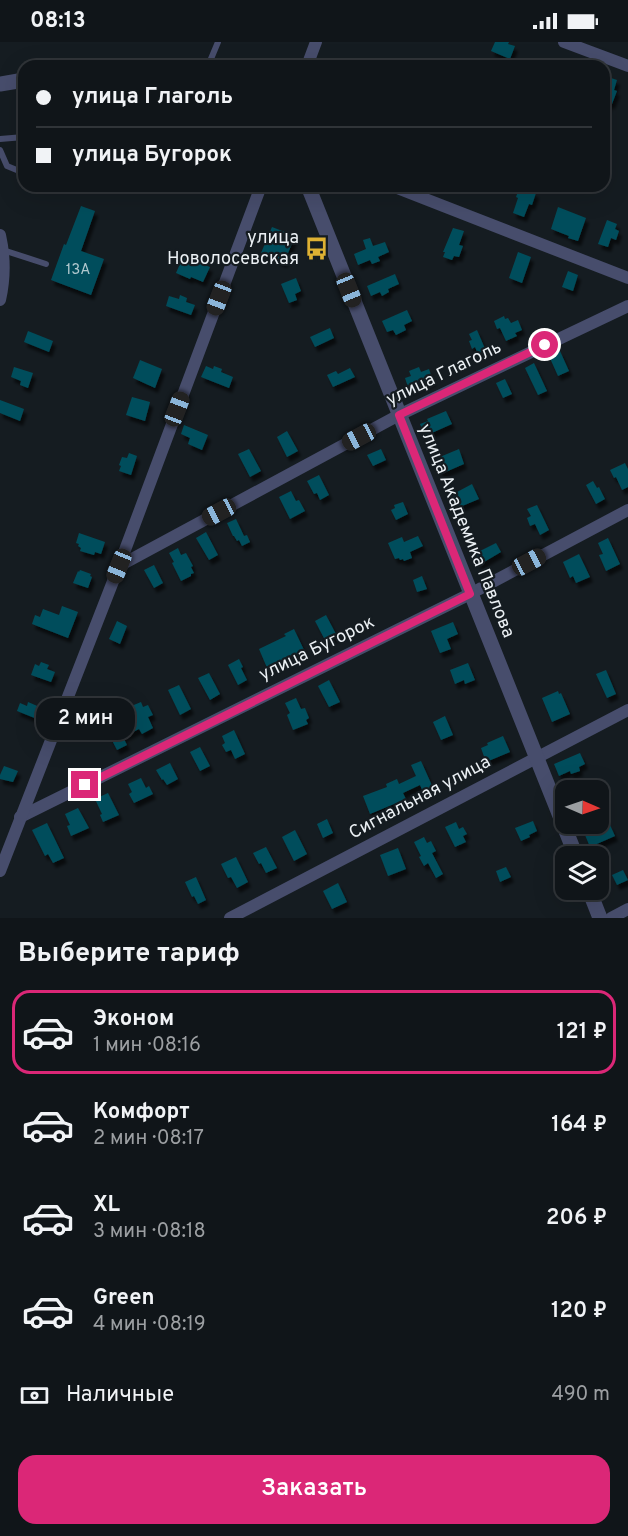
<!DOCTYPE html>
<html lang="ru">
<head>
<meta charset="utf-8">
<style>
  :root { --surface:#101519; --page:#1e2226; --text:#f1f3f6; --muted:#9c9fa2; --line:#303438; --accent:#db2777 }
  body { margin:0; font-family:Overpass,sans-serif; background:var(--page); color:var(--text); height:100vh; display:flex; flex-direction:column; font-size:22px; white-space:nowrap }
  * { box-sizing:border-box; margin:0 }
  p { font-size:20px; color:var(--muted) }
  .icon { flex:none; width:33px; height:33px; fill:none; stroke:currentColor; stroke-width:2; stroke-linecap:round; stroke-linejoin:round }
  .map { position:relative; height:876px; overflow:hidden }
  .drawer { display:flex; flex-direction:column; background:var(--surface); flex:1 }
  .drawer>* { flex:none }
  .hud { position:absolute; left:18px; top:18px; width:592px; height:132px; border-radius:18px; box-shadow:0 6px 24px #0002,0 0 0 2px var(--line); display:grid; align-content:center; height:132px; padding:0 18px; background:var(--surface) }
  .needle { width:39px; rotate:92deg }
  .controls { position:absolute; left:555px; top:738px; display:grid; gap:12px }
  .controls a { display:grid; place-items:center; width:54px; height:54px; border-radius:12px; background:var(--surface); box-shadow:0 6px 24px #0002,0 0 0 2px var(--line); font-size:30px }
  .end { position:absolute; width:27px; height:27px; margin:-14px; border:8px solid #db2777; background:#fff; box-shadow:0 0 0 3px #fff }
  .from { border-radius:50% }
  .bubble { position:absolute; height:42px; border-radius:18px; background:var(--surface); box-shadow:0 6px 24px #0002,0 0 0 2px var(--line); font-size:20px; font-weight:600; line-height:42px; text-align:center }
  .car { position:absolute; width:18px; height:36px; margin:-18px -9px; border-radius:8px; box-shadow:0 0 4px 2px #0007; background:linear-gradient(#222 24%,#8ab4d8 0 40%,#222 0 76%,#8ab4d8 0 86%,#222 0) }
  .hud b { display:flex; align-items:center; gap:21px; height:57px; font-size:22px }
  .hud b+b { border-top:2px solid var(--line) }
  .hud i { width:15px; height:15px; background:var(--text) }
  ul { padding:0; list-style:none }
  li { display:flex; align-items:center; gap:18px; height:84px; margin:0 12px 9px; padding:0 6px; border:3px solid transparent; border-radius:18px }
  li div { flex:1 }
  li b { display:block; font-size:22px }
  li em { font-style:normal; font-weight:600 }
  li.current { border-color:var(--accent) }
  li>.icon { width:54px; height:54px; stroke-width:1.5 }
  h2 { padding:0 18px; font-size:27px; line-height:72px }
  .pay { display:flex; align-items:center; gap:15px; height:66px; padding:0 18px; font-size:22px }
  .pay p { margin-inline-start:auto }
  .primary-button { display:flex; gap:12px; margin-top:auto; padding:12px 18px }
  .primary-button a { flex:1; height:69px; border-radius:18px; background:var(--accent); color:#fff; font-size:24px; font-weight:600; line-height:69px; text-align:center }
  .status { display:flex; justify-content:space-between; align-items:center; height:42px; padding:0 30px; background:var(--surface); direction:ltr }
  .status svg { height:16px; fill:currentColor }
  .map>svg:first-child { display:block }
</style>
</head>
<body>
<div class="status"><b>08:13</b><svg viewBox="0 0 49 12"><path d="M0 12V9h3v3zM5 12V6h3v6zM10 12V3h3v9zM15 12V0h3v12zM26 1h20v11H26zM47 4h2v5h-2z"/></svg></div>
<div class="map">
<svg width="628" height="876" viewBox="0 0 628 876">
  <defs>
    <filter id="shadow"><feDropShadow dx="3" dy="5" stdDeviation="1.5" flood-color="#0009"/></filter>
  </defs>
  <rect width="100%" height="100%" fill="#151c21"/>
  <g fill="#004e5b" filter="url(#shadow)">
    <polygon points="495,0 509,0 508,2 515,4 510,17 491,9"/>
    <polygon points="608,35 617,38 614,48 617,49 612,62 609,61 606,70 604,70 604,45"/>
    <polygon points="520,144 536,151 532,163 529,162 524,175 513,171 518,156 516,155"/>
    <polygon points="81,164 95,169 81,209 104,217 91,253 51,238 64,202 66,203"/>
    <polygon points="558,165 586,176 578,199 568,196 569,194 551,187"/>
    <polygon points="607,178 617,182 615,187 619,189 616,198 611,196 608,205 598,202"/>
    <polygon points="272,185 295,194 284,221 261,211"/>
    <polygon points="453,186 464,189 459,203 463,204 459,215 454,214 452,218 443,215 445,210 443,210"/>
    <polygon points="370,196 373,204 385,200 389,210 378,215 380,219 372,222 370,218 358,223 354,212 366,207 363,198"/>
    <polygon points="518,210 531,215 522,241 509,236"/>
    <polygon points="183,215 210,225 203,240 191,235 190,237 176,231"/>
    <polygon points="568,229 578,233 573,249 562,245"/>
    <polygon points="395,232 399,242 388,247 389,250 382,254 380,250 371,254 367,244"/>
    <polygon points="296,236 301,249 295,252 297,258 289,261 281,242"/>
    <polygon points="180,253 187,256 186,260 195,263 191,273 166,264 169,254 179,257"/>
    <polygon points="407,268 412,279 404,283 406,288 396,293 393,288 387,290 382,279"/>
    <polygon points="504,274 505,277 508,276 511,281 518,278 522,288 515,291 517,294 506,299 500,286 497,287 494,279"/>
    <polygon points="330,286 334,296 315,305 310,295"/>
    <polygon points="477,288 486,309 478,312 475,305 472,307 469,299 472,298 469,292"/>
    <polygon points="28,289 53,299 49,310 24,300"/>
    <polygon points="560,309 569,329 558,334 549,314"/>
    <polygon points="140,318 162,327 155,346 133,336"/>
    <polygon points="534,321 547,349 538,353 525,326"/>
    <polygon points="206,324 213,327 214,324 222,327 221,330 233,335 229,346 201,335"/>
    <polygon points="14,325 33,331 28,346 20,343 21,339 11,335"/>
    <polygon points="419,325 421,330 429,327 433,339 409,348 405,336 411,334 409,329"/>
    <polygon points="350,326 355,335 333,345 327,333 336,329 338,332"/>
    <polygon points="505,337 512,352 503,356 496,341"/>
    <polygon points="132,355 150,360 145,379 126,373"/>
    <polygon points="0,358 24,367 20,379 0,371"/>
    <polygon points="446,369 452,382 425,394 420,382 428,379 427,377"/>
    <polygon points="184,383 208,393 202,408 188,402 190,396 181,392"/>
    <polygon points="287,389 298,409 287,415 277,395"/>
    <polygon points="249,407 261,429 250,435 238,412"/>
    <polygon points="381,407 386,418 373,424 367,413"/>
    <polygon points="459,407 464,422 441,432 435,417"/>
    <polygon points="129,411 137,414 131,433 119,429 121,424 119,423 122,415 127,416"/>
    <polygon points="625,421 628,427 628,445 622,448 616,435 614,436 610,428"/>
    <polygon points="319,433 329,453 320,458 317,451 314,452 307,439"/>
    <polygon points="593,439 597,446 599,445 605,457 596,462 586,443"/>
    <polygon points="472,442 479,457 455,467 450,456 458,453 457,450"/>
    <polygon points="291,449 296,459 299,458 305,469 290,477 279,455"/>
    <polygon points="403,460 408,472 396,478 391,468 395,466 394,463"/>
    <polygon points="537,463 549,488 540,493 535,482 530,484 527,476 531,474 527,467"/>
    <polygon points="236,477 244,494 247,493 250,500 242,504 239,498 237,499 234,494 233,494 227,481"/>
    <polygon points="206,490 218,513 209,518 196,496"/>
    <polygon points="79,491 105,500 101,512 95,510 94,513 80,509 81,506 78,504 79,502 76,501"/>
    <polygon points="418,494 423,504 410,510 412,516 404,519 403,517 400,518 399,516 395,517 388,501 402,495 404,500"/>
    <polygon points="608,496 620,522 606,529 599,513 603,512 598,501"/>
    <polygon points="496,501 501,510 479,523 474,512"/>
    <polygon points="178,506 181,513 186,511 193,524 191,525 194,531 191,532 191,534 181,539 172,521 174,520 169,511"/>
    <polygon points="579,512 590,535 576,541 573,534 570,536 563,520"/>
    <polygon points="154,523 163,541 154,546 144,528"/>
    <polygon points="80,528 91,532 90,534 92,535 88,546 73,541 78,529 79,530"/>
    <polygon points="422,534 427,547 417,550 413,538"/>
    <polygon points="62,564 78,570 68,596 32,582 35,573 40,575 43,567 59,573"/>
    <polygon points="326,573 337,594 326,600 315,579"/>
    <polygon points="117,579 127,584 120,602 109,597"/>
    <polygon points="453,580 458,592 447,597 451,607 440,611 431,589"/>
    <polygon points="294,587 305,610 295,615 294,612 278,620 279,623 268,628 259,607 286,594 284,592"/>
    <polygon points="239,617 243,625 241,626 247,638 238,643 228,623"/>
    <polygon points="41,620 49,623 47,627 55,630 51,640 31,633 35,622 39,624"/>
    <polygon points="468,621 475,638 465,642 464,638 455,642 450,628"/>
    <polygon points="606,628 616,652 607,656 596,632"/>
    <polygon points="209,631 220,652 210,658 198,636"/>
    <polygon points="329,638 340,660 329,665 318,644"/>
    <polygon points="179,643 191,667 180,673 168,648"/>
    <polygon points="558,649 559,652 561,651 570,672 552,680 542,656"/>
    <polygon points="296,656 301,667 305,666 309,676 306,678 308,682 293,688 287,673 290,671 285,661"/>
    <polygon points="28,660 42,666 37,677 17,669 20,661 27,664"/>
    <polygon points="141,660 143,665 148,663 153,673 148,675 153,686 142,692 139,687 123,695 127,703 117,708 104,683 131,669 129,665"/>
    <polygon points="445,674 453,693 441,698 433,680"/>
    <polygon points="234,688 245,712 235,717 231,708 226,710 222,703 225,701 222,694"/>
    <polygon points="503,694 510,710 486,720 481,706 488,703 487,701"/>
    <polygon points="200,705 210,724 200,729 190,710"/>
    <polygon points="580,711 585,722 579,725 580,729 571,732 570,729 559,734 554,722"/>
    <polygon points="421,719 434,748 424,752 420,743 403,751 406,757 370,772 363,754 387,745 386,742 397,737 399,742 416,734 411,723"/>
    <polygon points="170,721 178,737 167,743 163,737 162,738 156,728"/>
    <polygon points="4,724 18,729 13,740 0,737 0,733"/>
    <polygon points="141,736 146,746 149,744 153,752 134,761 129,752 132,750 128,742"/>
    <polygon points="108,751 119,773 103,780 100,773 102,772 95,757"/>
    <polygon points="78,766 89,786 71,794 67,784 70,783 65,772"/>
    <polygon points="327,777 333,791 323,796 317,782"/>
    <polygon points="533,779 537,789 529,793 530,795 521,799 515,786"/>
    <polygon points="456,780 459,787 463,785 467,792 463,794 466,800 455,805 445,785"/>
    <polygon points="47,781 64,816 53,821 48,812 45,814 32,788"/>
    <polygon points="610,783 615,794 590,805 585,793"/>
    <polygon points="295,788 307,812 294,819 282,795"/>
    <polygon points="424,795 427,801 431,799 436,809 432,811 443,832 436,836 428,821 424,824 419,815 421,814 414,800"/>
    <polygon points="266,805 277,826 266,831 261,821 259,822 253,811"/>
    <polygon points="398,806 406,827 388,834 380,813"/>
    <polygon points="236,815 248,840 237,846 231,835 228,836 221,822"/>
    <polygon points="506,825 511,835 500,840 496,829"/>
    <polygon points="623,828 628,838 617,843 612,833"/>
    <polygon points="196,835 206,858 198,862 194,854 192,855 185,840"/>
    <polygon points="338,841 347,860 332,867 323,849"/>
  </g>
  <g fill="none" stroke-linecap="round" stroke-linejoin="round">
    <g stroke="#474d6c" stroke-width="6">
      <polyline points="208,24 218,0"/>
      <polyline points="0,97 24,95"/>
      <polyline points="0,108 7,124 24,131"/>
      <polyline points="3,208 46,222"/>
    </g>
    <g stroke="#474d6c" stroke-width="12">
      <polyline points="564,0 628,24"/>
      <polyline points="307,24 316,0"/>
      <polyline points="392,144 628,236"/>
      <path d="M 0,193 C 5,215 5,236 0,258"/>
      <polyline points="119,524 399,373 628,264"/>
      <polyline points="20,775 470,552 628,468"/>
      <polyline points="0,829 119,524 261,144"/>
      <polyline points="230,876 628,668"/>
      <polyline points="611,876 628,867"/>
    </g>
    <g stroke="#474d6c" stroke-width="15">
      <polyline points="0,42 24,38"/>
      <polyline points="308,144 576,814"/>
      <polyline points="589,848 600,876"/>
    </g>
  </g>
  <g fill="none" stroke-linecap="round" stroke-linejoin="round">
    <polyline stroke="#db2777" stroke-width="8" points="85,743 470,552 399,373 545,303"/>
  </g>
  <defs>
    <symbol id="bus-bare" viewBox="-9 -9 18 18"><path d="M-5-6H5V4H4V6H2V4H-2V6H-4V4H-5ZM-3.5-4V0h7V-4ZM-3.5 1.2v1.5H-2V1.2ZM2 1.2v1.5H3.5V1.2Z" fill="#deb133" stroke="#151c21" stroke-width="2.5" paint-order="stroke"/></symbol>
  </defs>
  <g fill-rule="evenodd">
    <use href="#bus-bare" x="300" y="190" width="33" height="33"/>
  </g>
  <g text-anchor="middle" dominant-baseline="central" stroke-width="4.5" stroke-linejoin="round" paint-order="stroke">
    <g font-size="15" fill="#b0c8ce">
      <text x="78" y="228">13А</text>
    </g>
    <g font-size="18" fill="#ebf0f4" stroke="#151c21" text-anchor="end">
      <text x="299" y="196">улица<tspan x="299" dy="21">Новолосевская</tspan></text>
    </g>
    <g font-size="18" fill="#ebf0f4" stroke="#151c21">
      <text transform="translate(444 332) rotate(-26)">улица Глаголь</text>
      <text transform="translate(466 489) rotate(68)">улица Академика Павлова</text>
      <text transform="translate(317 607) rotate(-26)">улица Бугорок</text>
      <text transform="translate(420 756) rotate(-28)">Сигнальная улица</text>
    </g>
  </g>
</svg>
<div class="controls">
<a><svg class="needle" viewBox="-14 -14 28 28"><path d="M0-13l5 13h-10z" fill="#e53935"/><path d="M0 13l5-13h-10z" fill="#9c9fa2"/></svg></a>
<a><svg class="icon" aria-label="layers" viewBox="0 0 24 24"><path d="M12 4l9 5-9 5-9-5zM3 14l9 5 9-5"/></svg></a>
</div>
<i class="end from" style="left:545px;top:303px"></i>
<i class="end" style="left:85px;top:743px"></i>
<div class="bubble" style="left:36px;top:656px;width:99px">2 мин</div>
<i class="car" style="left:349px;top:248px;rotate:158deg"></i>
<i class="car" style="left:219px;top:256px;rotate:201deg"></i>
<i class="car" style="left:177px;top:367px;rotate:21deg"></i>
<i class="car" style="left:359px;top:395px;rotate:242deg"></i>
<i class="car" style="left:219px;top:470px;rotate:242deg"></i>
<i class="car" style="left:529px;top:520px;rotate:62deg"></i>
<i class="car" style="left:119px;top:524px;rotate:202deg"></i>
<div class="hud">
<b><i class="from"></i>улица Глаголь</b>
<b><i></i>улица Бугорок</b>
</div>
</div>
<section class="drawer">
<h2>Выберите тариф</h2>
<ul>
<li class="current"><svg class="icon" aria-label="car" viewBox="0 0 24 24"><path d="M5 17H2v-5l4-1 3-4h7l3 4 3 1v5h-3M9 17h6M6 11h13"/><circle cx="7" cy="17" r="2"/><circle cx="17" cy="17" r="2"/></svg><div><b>Эконом</b><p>1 мин · 08:16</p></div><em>121 ₽</em></li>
<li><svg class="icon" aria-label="car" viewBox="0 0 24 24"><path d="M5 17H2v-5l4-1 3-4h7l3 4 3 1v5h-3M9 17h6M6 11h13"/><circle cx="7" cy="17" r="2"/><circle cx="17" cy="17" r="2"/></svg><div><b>Комфорт</b><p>2 мин · 08:17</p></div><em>164 ₽</em></li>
<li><svg class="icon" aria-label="car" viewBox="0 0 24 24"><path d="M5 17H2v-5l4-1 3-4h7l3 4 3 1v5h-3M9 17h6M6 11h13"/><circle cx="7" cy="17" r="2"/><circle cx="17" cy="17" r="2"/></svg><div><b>XL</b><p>3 мин · 08:18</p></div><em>206 ₽</em></li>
<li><svg class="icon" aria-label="car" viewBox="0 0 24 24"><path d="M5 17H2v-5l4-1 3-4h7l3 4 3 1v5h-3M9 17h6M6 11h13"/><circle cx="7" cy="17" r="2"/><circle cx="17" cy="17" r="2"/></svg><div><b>Green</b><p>4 мин · 08:19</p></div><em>120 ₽</em></li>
</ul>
<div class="pay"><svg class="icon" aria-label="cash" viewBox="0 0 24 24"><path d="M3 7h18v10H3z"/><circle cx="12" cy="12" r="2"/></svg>Наличные<p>490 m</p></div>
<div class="primary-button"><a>Заказать</a></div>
</section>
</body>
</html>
